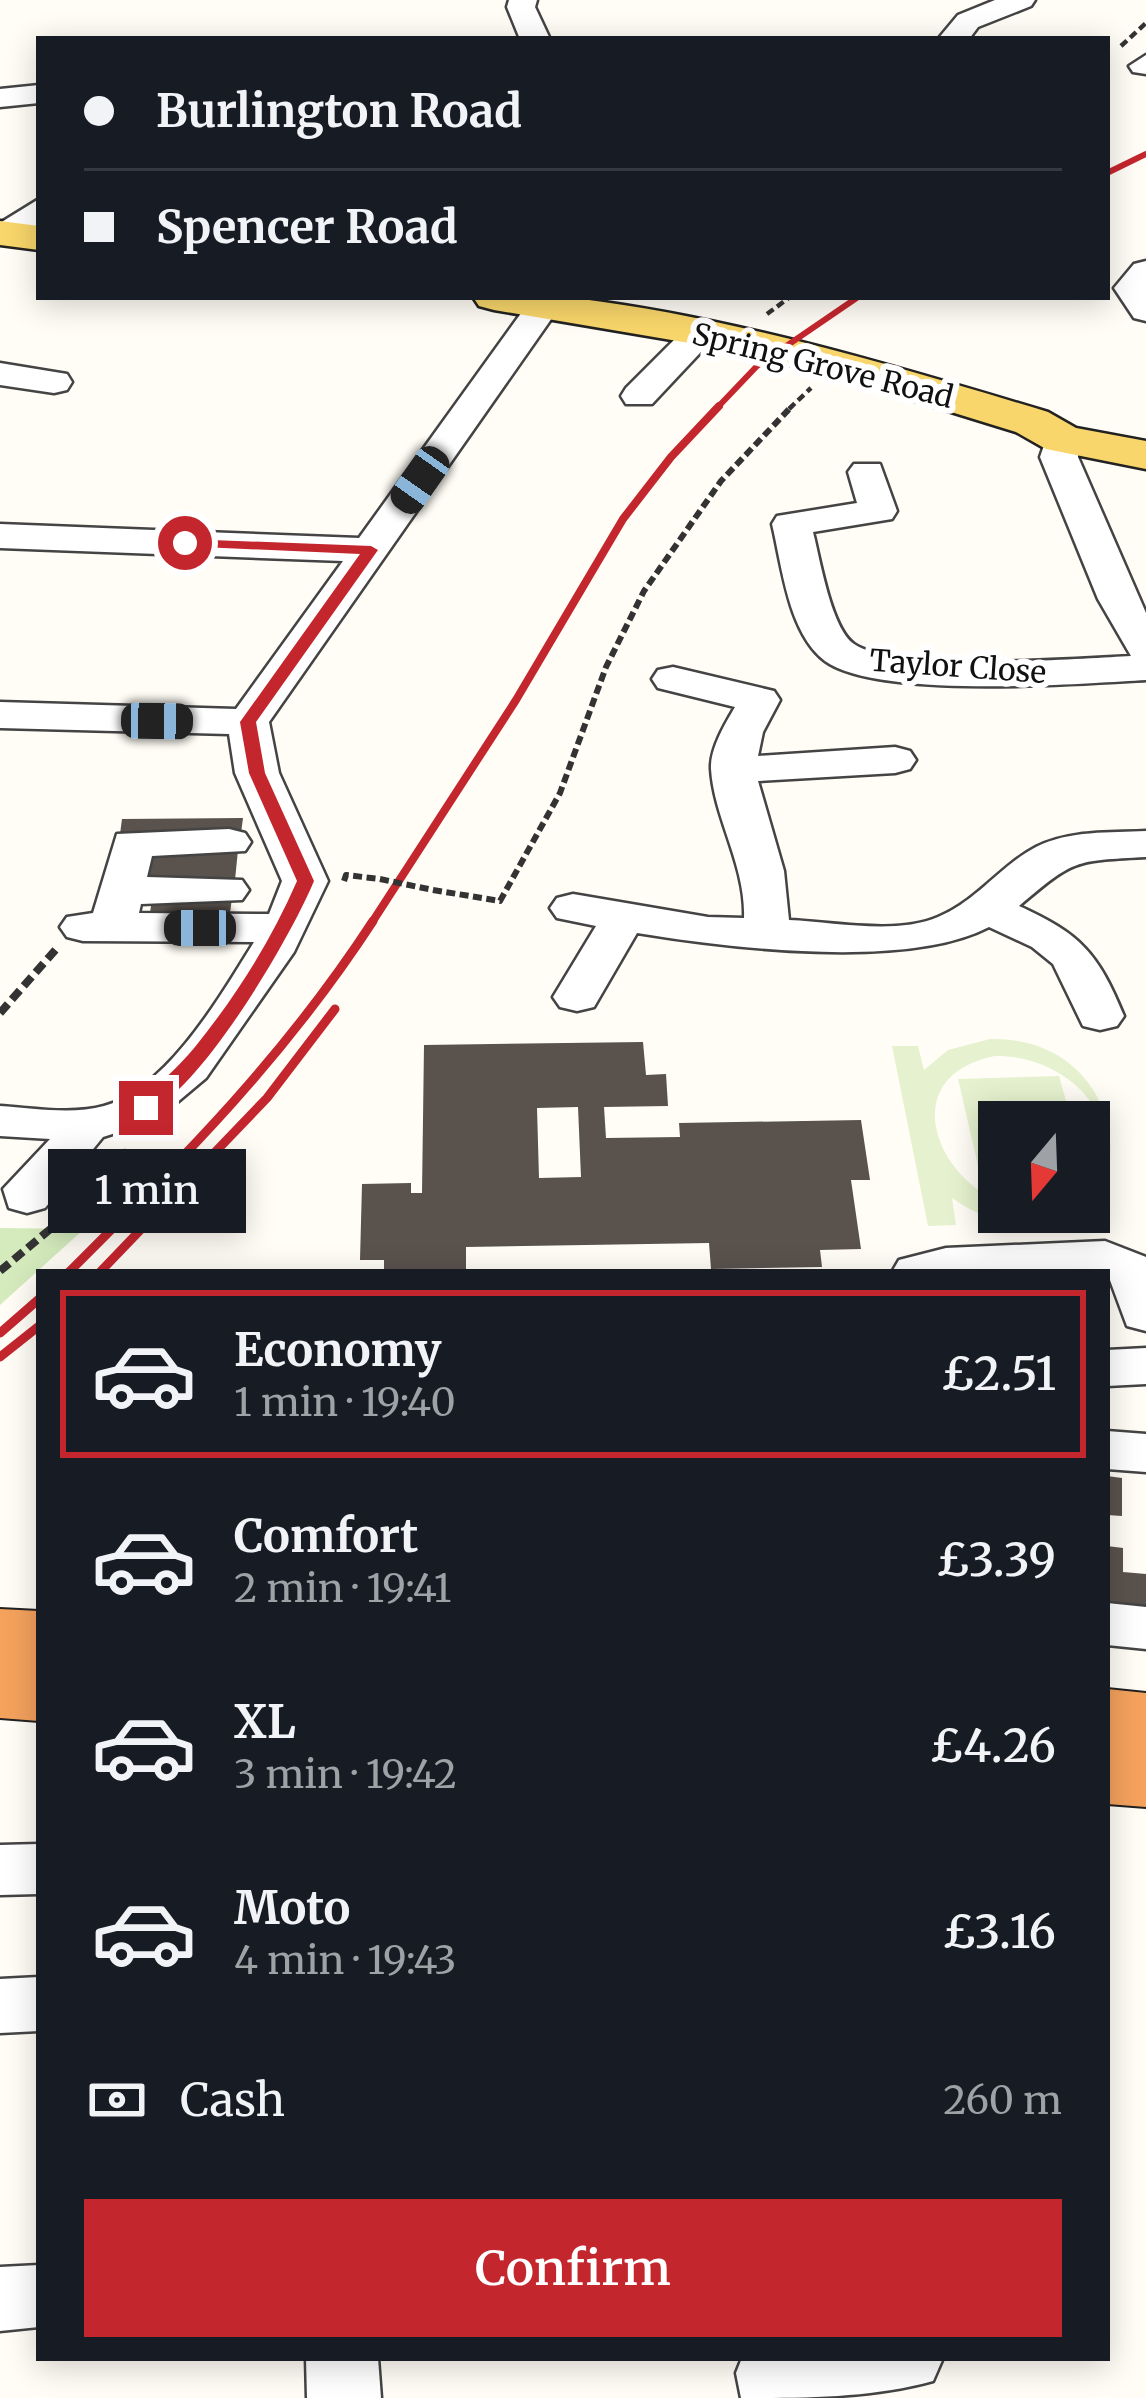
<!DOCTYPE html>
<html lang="en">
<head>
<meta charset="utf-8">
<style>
  :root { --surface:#171b24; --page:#242831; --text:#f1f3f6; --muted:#9ea1a6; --line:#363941; --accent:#c4262e }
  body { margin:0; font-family:Merriweather,serif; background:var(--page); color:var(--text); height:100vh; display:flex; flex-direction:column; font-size:45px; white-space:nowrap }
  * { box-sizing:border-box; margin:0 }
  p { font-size:39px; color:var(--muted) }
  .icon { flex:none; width:66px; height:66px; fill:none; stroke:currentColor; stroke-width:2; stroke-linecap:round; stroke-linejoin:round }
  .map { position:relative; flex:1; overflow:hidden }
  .side { position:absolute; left:36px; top:1269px; width:1074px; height:1092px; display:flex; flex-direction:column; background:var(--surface); border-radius:0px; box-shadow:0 6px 30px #0003 }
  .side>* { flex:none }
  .banner { position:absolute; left:36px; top:36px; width:1074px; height:264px; border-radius:0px; box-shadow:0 6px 30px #0003; display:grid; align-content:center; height:264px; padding:0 48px; background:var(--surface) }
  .needle { width:78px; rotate:199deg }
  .fabs { position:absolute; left:978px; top:1101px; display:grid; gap:24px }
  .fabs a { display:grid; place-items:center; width:132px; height:132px; border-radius:0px; background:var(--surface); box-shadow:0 6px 30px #0003; font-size:60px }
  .end { position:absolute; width:54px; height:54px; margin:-27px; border:15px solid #c4262e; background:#fff; box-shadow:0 0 0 6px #fff }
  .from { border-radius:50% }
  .bubble { position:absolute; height:84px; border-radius:0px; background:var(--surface); box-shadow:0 6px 30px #0003; font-size:39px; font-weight:600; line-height:84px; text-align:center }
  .car { position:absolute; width:36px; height:72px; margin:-36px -18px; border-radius:15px; box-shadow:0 0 9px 3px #0007; background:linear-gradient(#222 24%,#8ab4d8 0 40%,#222 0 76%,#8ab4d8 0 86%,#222 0) }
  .banner b { display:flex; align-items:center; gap:42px; height:114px; font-size:45px }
  .banner b+b { border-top:3px solid var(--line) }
  .banner i { width:30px; height:30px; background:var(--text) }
  ul { padding:21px 0 0; list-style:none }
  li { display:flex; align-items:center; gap:36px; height:168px; margin:0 24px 18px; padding:0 24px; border:6px solid transparent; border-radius:0px }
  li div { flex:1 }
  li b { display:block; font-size:45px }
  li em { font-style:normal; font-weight:600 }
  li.active { border-color:var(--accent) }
  li>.icon { width:108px; height:108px; stroke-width:1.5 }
  .pay { display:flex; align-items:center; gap:30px; height:132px; padding:0 48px; font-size:45px }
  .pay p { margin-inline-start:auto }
  .primary-button { display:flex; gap:24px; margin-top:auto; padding:24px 48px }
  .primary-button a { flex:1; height:138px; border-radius:0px; background:var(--accent); color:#fff; font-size:48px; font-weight:600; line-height:138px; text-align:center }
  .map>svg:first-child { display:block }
</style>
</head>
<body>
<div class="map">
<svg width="1146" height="2398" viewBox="0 0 1146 2398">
  <rect width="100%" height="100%" fill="#fffdf5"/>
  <polygon fill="#d5ebbd" points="0,1228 84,1229 0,1305"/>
  <g fill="#e6f2cf" fill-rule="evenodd">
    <path d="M 990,1039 C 1130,1036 1146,1215 1048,1226 C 1013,1228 980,1218 952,1198 L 956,1225 L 928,1226 L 892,1046 L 918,1046 L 924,1070 L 948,1050 ZM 995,1056 C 1047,1055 1107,1092 1105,1150 C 1104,1173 1089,1186 1089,1212 L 999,1212 L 999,1202 C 929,1170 901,1074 995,1056 Z"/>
    <polygon points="1059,1076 1072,1122 999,1122 999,1186 983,1187 958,1079"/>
  </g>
  <g fill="#5a524d" fill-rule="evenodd">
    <polygon points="243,818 241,833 120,834 122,819"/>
    <polygon points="238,850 235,880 142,880 147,851"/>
    <polygon points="232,898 230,913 150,913 152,899"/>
    <path d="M 643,1042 L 646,1075 L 666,1074 L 668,1106 L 604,1107 L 606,1138 L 680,1137 L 679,1123 L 861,1120 L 870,1180 L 851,1180 L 861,1249 L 820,1250 L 822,1267 L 711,1269 L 709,1243 L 466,1247 L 466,1272 L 384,1272 L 384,1260 L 360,1260 L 362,1184 L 411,1183 L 411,1193 L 422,1193 L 424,1045 ZM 578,1107 L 581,1177 L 539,1178 L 537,1108 Z"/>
    <polygon points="1107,1476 1122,1478 1122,1516 1107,1515"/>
    <polygon points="1107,1546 1123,1548 1123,1572 1146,1574 1146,1618 1107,1614"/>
  </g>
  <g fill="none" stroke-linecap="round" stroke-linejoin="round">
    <defs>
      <g id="minor">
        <polygon points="509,0 537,0 535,7 550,39 520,39 507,7"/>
        <polygon points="995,0 1035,0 1031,6 978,27 969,39 938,39 958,15"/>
        <polygon points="1146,55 1146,74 1133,72 1129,66"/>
        <polygon points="39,85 39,103 0,107 0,89"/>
        <polygon points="39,199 39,225 18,241 0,242 0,223"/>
        <polygon points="1146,261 1146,321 1134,318 1114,288 1134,264"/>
        <path d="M 532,298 L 553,297 L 561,305 L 269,722 L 279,773 L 328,881 L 294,952 L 206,1078 L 156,1120 L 103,1137 L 45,1208 L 27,1213 L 9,1208 L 3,1189 L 50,1139 L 0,1136 L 0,1106 C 33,1108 72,1115 104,1106 C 168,1088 221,995 254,942 L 83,941 L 67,937 L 60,927 L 67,917 L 93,913 L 117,834 L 229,829 L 245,833 L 251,842 L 245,851 L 152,856 L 147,877 L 242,880 L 249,890 L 242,900 L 141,904 L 139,913 L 269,914 L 282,881 L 235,773 L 229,734 L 0,728 L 0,702 L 236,709 L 343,561 L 0,548 L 0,524 L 359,538 Z"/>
        <polygon points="701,322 713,325 718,332 713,339 652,404 626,404 621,396 626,388 689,325"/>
        <polygon points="0,363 67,374 72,382 67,390 54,393 0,385"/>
        <path d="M 1062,428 L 1075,431 L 1080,439 L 1078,457 L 1146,613 L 1146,680 C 1078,684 877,699 825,661 C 788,633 782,565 772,524 L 777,516 L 857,503 L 848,472 L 854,464 L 880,464 L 897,511 L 892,519 L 813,532 C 820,559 831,628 854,644 C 894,672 1077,659 1131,656 L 1098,599 L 1040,457 L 1049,431 Z"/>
        <path d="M 673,667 L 774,691 L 780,700 L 763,732 L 758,756 L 895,747 L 910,751 L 916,760 L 910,769 L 895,773 L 758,781 L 784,871 L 789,920 C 834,922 896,935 938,917 C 977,901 1000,866 1036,847 C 1069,830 1110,833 1146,831 L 1146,857 C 1073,861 1075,859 1019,906 C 1081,934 1098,953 1124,1016 L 1117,1026 L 1100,1030 L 1083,1026 L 1053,964 L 1032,947 L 989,927 C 907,970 729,948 637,933 L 594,1007 L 577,1011 L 560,1007 L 553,997 L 596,926 L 557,918 L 550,908 L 557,898 L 573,894 L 708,917 L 744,918 C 746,866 714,818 711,769 C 710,749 725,724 735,707 L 658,688 L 652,679 L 658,670 Z"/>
        <polygon points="1105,1241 1146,1257 1146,1331 1127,1326 1107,1272 892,1272 899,1260 946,1248"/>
        <polygon points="1146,1348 1146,1384 1107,1386 1107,1350"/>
        <polygon points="1107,1431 1146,1434 1146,1472 1107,1469"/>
        <polygon points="1107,1603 1146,1607 1146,1649 1107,1645"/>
        <polygon points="39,1844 39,1894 0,1895 0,1845"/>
        <polygon points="39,1977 39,2031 0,2033 0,1979"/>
        <polygon points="39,2265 39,2327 0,2331 0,2267"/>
        <polygon points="306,2358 378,2358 381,2398 307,2398"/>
        <path d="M 742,2358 L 943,2358 L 933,2381 C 872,2398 805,2398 741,2398 L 736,2373 Z"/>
      </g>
      <g id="major">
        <polygon points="0,221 39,226 39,250 0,245"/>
        <path d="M 473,297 C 506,297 541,294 574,298 C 736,318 892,365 1048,412 L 1076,428 L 1146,441 L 1146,469 L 1046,449 L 1016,432 L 828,374 L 701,345 L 494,310 L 479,306 Z"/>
      </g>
      <g id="highway">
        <polygon points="0,1609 39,1611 39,1721 0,1718"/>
        <polygon points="1107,1689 1146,1693 1146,1807 1107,1804"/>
      </g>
    </defs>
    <use href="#minor" stroke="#444" stroke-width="5"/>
    <use href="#major" stroke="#222" stroke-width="5"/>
    <use href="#highway" stroke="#222" stroke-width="4"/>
    <g stroke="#333" stroke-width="4.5" stroke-dasharray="8 4.5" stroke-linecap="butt">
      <polyline points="1121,46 1146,23"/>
      <polyline points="767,314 790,297"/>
      <polyline points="789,409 811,388"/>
    </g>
    <g stroke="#333" stroke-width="6" stroke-dasharray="9 4.5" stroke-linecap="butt">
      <polyline points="344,881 346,875 380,879"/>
      <polyline points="433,890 500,901 560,793 606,667 644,591 721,481 792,406"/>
    </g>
    <g stroke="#333" stroke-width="8" stroke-dasharray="12 6" stroke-linecap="butt">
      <polyline points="0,1013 58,947"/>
      <polyline points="81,1198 130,1149"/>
      <polyline points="0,1271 54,1226"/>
    </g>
    <use href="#minor" fill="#fff" fill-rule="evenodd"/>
    <use href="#major" fill="#f9d66b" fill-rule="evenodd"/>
    <use href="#highway" fill="#f5a25d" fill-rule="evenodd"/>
    <g stroke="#c4262e" stroke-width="6">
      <polyline points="1107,173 1146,154"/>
      <polyline points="716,409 757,366 858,297"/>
    </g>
    <polyline stroke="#c4262e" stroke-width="8" points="371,924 516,700 623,519 671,457 719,406"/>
    <g stroke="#c4262e" stroke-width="9">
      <path d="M 69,1272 C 184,1157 283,1059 373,921"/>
      <polyline points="100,1272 267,1098 335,1009"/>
      <polyline points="0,1333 39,1299"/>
      <polyline points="0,1357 39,1326"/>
    </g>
    <polyline stroke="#333" stroke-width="6" stroke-dasharray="9 4.5" stroke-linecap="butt" points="380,879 433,890"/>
  </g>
  <path fill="#c4262e" d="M 185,539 L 371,546 L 378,550 L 256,722 L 265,773 L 314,881 C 291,937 201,1091 146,1113 L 137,1108 C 155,1086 177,1069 195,1047 C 236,996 271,941 297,881 L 249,773 L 240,722 L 360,554 L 180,546 Z"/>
  <g text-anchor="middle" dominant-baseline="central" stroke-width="12" stroke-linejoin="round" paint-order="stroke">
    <g font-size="30" fill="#111" stroke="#fff">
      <text transform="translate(823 365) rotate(14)">Spring Grove Road</text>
      <text transform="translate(958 666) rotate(4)">Taylor Close</text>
    </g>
  </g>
</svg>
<div class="fabs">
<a><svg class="needle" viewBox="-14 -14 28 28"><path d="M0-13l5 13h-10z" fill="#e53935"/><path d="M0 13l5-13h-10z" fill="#9ea1a6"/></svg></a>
</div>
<i class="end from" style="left:185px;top:543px"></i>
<i class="end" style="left:146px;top:1108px"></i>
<div class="bubble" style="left:48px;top:1149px;width:198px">1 min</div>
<i class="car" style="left:420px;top:480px;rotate:215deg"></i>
<i class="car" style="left:157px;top:721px;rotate:91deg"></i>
<i class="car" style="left:200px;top:928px;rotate:270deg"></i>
<div class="banner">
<b><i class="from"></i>Burlington Road</b>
<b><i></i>Spencer Road</b>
</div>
<section class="side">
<ul>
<li class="active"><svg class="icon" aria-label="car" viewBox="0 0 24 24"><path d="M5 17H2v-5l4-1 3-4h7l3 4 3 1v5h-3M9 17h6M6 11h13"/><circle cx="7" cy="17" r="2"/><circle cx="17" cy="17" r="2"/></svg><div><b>Economy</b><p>1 min · 19:40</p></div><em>£2.51</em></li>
<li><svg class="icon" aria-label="car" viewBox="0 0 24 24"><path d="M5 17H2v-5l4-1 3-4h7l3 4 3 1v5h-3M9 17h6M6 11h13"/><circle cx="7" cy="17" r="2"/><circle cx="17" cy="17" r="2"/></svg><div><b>Comfort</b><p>2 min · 19:41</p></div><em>£3.39</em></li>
<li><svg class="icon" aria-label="car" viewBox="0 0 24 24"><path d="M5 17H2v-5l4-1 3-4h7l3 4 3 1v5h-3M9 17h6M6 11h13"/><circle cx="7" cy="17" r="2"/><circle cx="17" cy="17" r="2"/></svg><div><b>XL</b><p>3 min · 19:42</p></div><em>£4.26</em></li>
<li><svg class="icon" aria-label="car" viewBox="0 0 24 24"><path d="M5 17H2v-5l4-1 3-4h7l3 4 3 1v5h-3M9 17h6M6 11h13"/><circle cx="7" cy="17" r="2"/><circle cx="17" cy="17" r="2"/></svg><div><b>Moto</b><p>4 min · 19:43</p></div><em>£3.16</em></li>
</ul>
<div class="pay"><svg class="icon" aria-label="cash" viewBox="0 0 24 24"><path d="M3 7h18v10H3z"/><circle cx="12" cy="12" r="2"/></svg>Cash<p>260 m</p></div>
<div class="primary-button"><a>Confirm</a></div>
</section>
</div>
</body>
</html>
